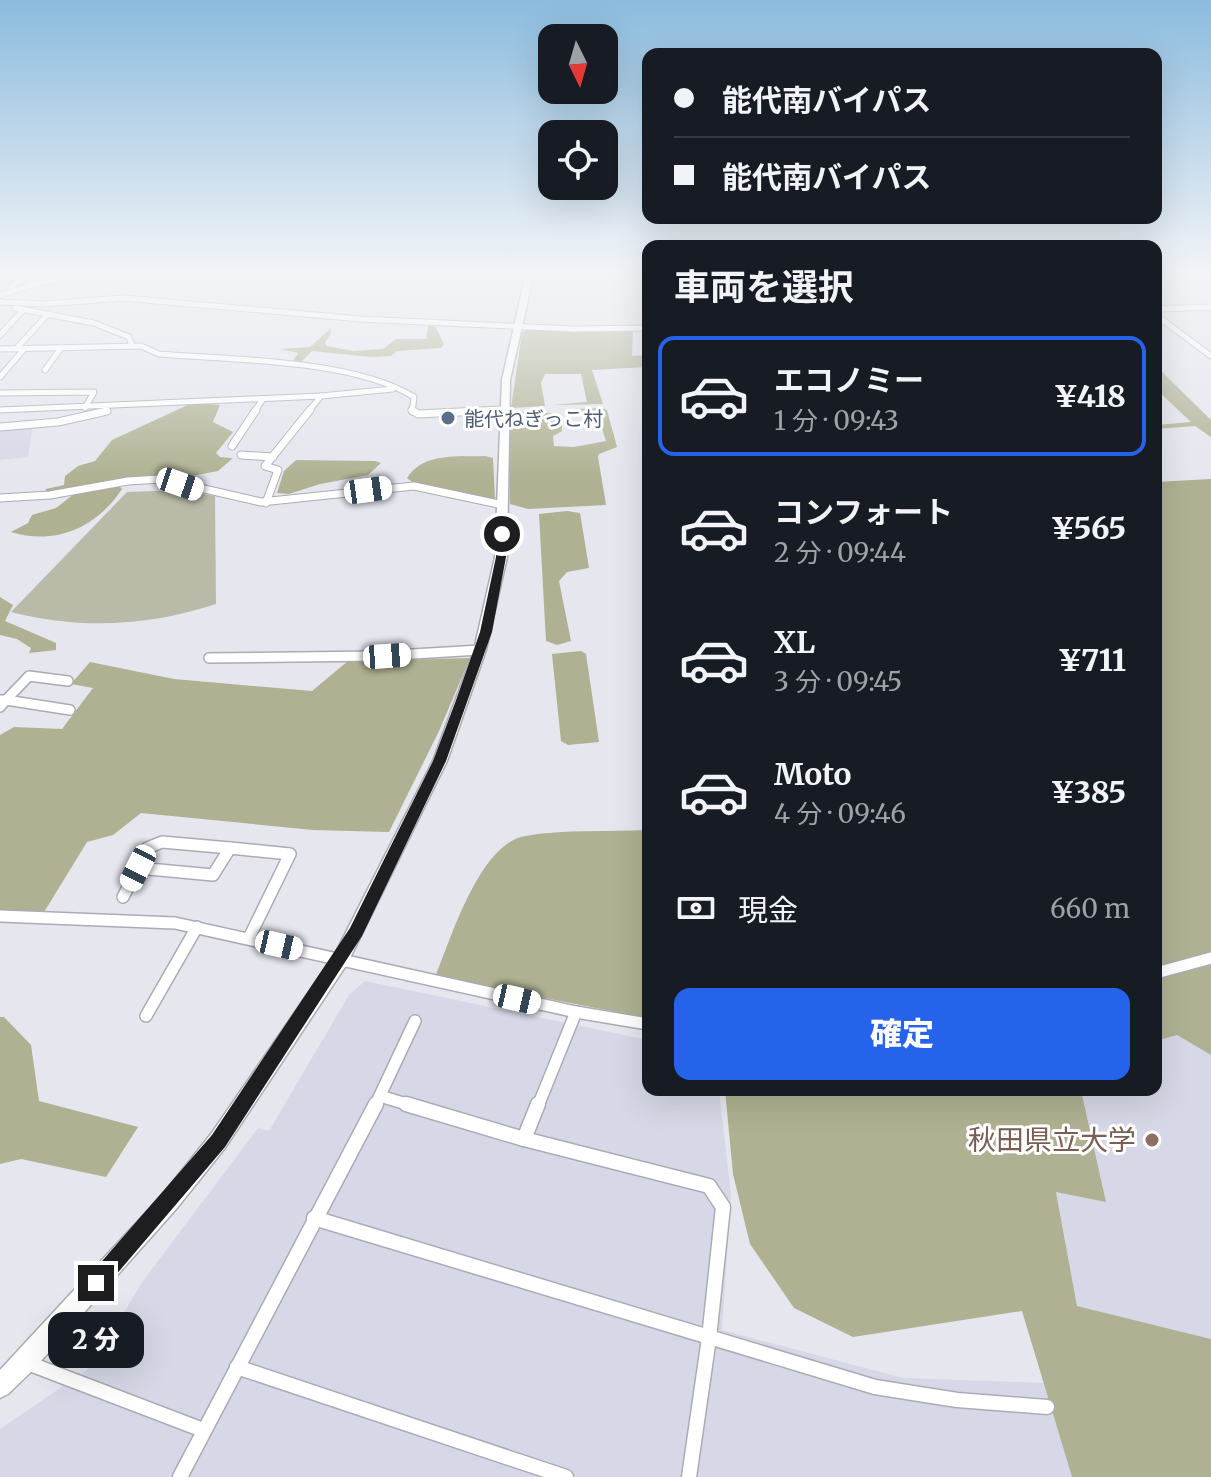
<!DOCTYPE html>
<html lang="ja">
<head>
<meta charset="utf-8">
<style>
  :root { --surface:#171b24; --page:#242831; --text:#f1f3f6; --muted:#9ea1a6; --line:#363941; --accent:#2563eb }
  body { margin:0; font-family:Merriweather,"Noto Sans JP",serif; background:var(--page); color:var(--text); height:100vh; display:flex; flex-direction:column; font-size:30px; white-space:nowrap }
  * { box-sizing:border-box; margin:0 }
  p { font-size:26px; color:var(--muted) }
  .icon { flex:none; width:44px; height:44px; fill:none; stroke:currentColor; stroke-width:2; stroke-linecap:round; stroke-linejoin:round }
  .map { position:relative; flex:1; overflow:hidden }
  .sheet { position:absolute; left:642px; top:240px; width:520px; height:856px; display:flex; flex-direction:column; background:var(--surface); border-radius:16px; box-shadow:0 8px 32px #0002 }
  .sheet>* { flex:none }
  .hud { position:absolute; left:642px; top:48px; width:520px; height:176px; border-radius:16px; box-shadow:0 8px 32px #0002; display:grid; align-content:center; height:176px; padding:0 32px; background:var(--surface) }
  .needle { width:52px; rotate:175deg }
  .controls { position:absolute; left:538px; top:24px; display:grid; gap:16px }
  .controls a { display:grid; place-items:center; width:80px; height:80px; border-radius:16px; background:var(--surface); box-shadow:0 8px 32px #0002; font-size:40px }
  .end { position:absolute; width:36px; height:36px; margin:-18px; border:10px solid #1e1e21; background:#fff; box-shadow:0 0 0 4px #fff }
  .from { border-radius:50% }
  .bubble { position:absolute; height:56px; border-radius:16px; background:var(--surface); box-shadow:0 8px 32px #0002; font-size:26px; font-weight:800; line-height:56px; text-align:center }
  .car { position:absolute; width:24px; height:48px; margin:-24px -12px; border-radius:10px; box-shadow:0 0 6px 2px #0007; background:linear-gradient(#fff 24%,#345 0 40%,#fff 0 76%,#345 0 86%,#fff 0) }
  .hud b { display:flex; align-items:center; gap:28px; height:76px; font-size:30px }
  .hud b+b { border-top:2px solid var(--line) }
  .hud i { width:20px; height:20px; background:var(--text) }
  ul { padding:0; list-style:none }
  li { display:flex; align-items:center; gap:24px; height:120px; margin:0 16px 12px; padding:0 16px; border:4px solid transparent; border-radius:16px }
  li div { flex:1 }
  li b { display:block; font-size:30px }
  li em { font-style:normal; font-weight:800 }
  li.active { border-color:var(--accent) }
  li>.icon { width:72px; height:72px; stroke-width:1.5 }
  h2 { padding:0 32px; font-size:36px; line-height:96px }
  .pay { display:flex; align-items:center; gap:20px; height:88px; padding:0 32px; font-size:30px }
  .pay p { margin-inline-start:auto }
  .primary-button { display:flex; gap:16px; margin-top:auto; padding:16px 32px }
  .primary-button a { flex:1; height:92px; border-radius:16px; background:var(--accent); color:#fff; font-size:32px; font-weight:800; line-height:92px; text-align:center }
  .map>svg:first-child { display:block }
</style>
</head>
<body>
<div class="map">
<svg width="1211" height="1477" viewBox="0 0 1211 1477">
  <rect width="100%" height="100%" fill="#e5e6ee"/>
  <g fill="#d7d8e7">
    <polygon points="33,426 28,457 0,460 0,429"/>
    <polygon points="365,981 648,1040 648,1090 719,1090 731,1195 722,1330 903,1378 1044,1383 1072,1477 0,1477 0,1429 91,1367 143,1281 258,1128 269,1131 349,995"/>
    <polygon points="1177,1035 1211,1055 1211,1339 1077,1306 1056,1191 1106,1202 1081,1090 1156,1090 1156,1041"/>
  </g>
  <path fill="#b9baa7" d="M 181,490 L 215,496 L 216,604 C 148,626 82,630 11,612 L 127,492 Z"/>
  <g fill="#afb192">
    <polygon points="434,324 444,344 441,348 397,351 391,356 372,357 312,351 299,364 293,361 298,353 279,349 310,347 330,329 331,333 325,343 327,346 353,351 383,349 396,339 426,339 428,326"/>
    <polygon points="528,329 633,330 632,356 648,355 648,367 592,370 603,404 552,405 587,402 581,374 545,374 541,383 545,406 511,408 522,333"/>
    <polygon points="1156,366 1211,420 1211,437 1195,426 1156,429 1156,425 1191,422 1156,389"/>
    <polygon points="192,403 220,405 213,422 233,432 216,453 220,457 233,458 218,471 176,479 46,493 46,489 64,485 65,476 78,466 95,461 112,440"/>
    <polygon points="603,408 607,410 617,447 599,454 598,457 606,505 528,509 510,504 509,415 516,411 551,413 553,418 562,421 562,431 553,436 554,446 574,447 606,441 599,419 573,409"/>
    <path d="M 485,456 L 493,458 L 495,500 L 415,484 L 407,478 C 423,452 458,457 485,456 Z"/>
    <polygon points="296,460 375,461 381,463 368,475 320,484 289,494 277,493 284,471"/>
    <polygon points="1211,479 1211,1055 1177,1035 1156,1041 1156,482"/>
    <path d="M 119,486 L 122,489 C 97,527 56,546 11,532 L 28,523 L 32,515 L 56,508 L 74,494 Z"/>
    <polygon points="567,511 580,513 589,568 567,572 559,581 571,641 557,645 546,641 539,514"/>
    <polygon points="0,597 13,605 5,621 56,643 56,650 29,653 31,648 17,639 0,635"/>
    <polygon points="581,651 586,654 599,742 568,745 561,741 552,654"/>
    <polygon points="470,658 439,731 389,832 313,830 141,813 113,835 87,842 41,917 0,914 0,735 14,727 62,729 93,688 71,684 90,662 174,679 312,691 348,661"/>
    <path d="M 648,830 L 648,1018 L 435,977 C 451,939 479,844 525,836 C 564,829 608,832 648,830 Z"/>
    <polygon points="0,1017 4,1017 31,1045 39,1101 138,1127 106,1177 21,1159 0,1164"/>
    <polygon points="725,1090 1081,1090 1106,1202 1056,1192 1077,1306 1211,1339 1211,1477 1072,1477 1022,1311 853,1337 794,1308 750,1244 733,1174"/>
  </g>
  <g fill="none" stroke-linecap="round" stroke-linejoin="round">
    <defs>
      <g id="minor-far4">
        <polyline points="13,290 11,287 32,273"/>
        <polyline points="0,295 36,284 93,273"/>
        <polyline points="0,302 44,304 124,298 360,319 574,329 648,328"/>
        <polyline points="15,308 94,323 129,337 132,346"/>
        <polyline points="1156,309 1211,307"/>
        <polyline points="1156,315 1211,356"/>
        <polyline points="0,335 23,310"/>
        <path d="M 0,349 L 141,346 L 159,354 C 232,360 352,359 414,397 L 412,412"/>
        <polyline points="16,349 48,314"/>
        <polyline points="45,370 61,348"/>
        <polyline points="0,377 24,349"/>
        <polyline points="0,393 94,392 85,408"/>
        <polyline points="0,410 321,396 393,389"/>
        <polyline points="102,412 107,411"/>
        <polyline points="254,412 263,399"/>
        <polyline points="308,412 321,396"/>
        <polyline points="459,412 503,410"/>
      </g>
      <g id="minor-far3">
        <polyline points="412,410 418,414 501,410"/>
        <polyline points="0,427 58,422 107,411"/>
        <polyline points="232,446 256,410"/>
        <polyline points="241,455 273,457"/>
        <polyline points="0,498 50,495 128,481 161,479 261,502 414,486 503,505"/>
        <polyline points="266,503 278,470 265,466 310,410"/>
      </g>
      <g id="minor-far2">
        <polyline points="209,658 379,656 480,650"/>
        <polyline points="0,700 6,700 29,676 68,681"/>
        <polyline points="0,707 6,700 70,710"/>
      </g>
      <g id="minor-far1">
        <polygon points="162,842 230,848 213,875 138,868 147,848"/>
        <polyline points="230,848 290,854 249,938"/>
        <polyline points="123,897 138,868"/>
        <polyline points="0,916 175,923 576,1012 648,1024"/>
        <polyline points="1156,973 1211,958"/>
        <polyline points="146,1016 197,927"/>
        <polyline points="380,1096 413,1106"/>
        <polyline points="375,1106 415,1021"/>
        <polyline points="538,1106 576,1012"/>
      </g>
      <g id="minor">
        <polyline points="406,1104 524,1139 709,1186 723,1207 709,1338 689,1477"/>
        <polyline points="524,1139 538,1104"/>
        <polyline points="314,1218 875,1387 957,1400 1047,1407"/>
        <polyline points="25,1362 203,1430"/>
        <polyline points="237,1367 566,1477"/>
        <polyline points="180,1477 376,1104"/>
      </g>
      <polygon id="highway" points="526,273 534,273 510,380 507,557 486,650 447,761 347,964 225,1148 177,1208 33,1370 8,1394 0,1398 0,1370 163,1194 211,1134 335,954 433,761 474,650 495,557 502,380"/>
    </defs>
    <use href="#minor-far4" stroke="#abacb3" stroke-width="7"/>
    <use href="#minor-far3" stroke="#abacb3" stroke-width="9"/>
    <use href="#minor-far2" stroke="#abacb3" stroke-width="12"/>
    <use href="#minor-far1" stroke="#abacb3" stroke-width="14"/>
    <use href="#minor" stroke="#abacb3" stroke-width="17"/>
    <use href="#highway" stroke="#abacb3" stroke-width="3"/>
    <use href="#minor-far4" stroke="#fff" stroke-width="5"/>
    <use href="#minor-far3" stroke="#fff" stroke-width="7"/>
    <use href="#minor-far2" stroke="#fff" stroke-width="9"/>
    <use href="#minor-far1" stroke="#fff" stroke-width="11"/>
    <use href="#minor" stroke="#fff" stroke-width="14"/>
    <use href="#highway" fill="#fff" fill-rule="evenodd"/>
  </g>
  <linearGradient id="sky" x2="0" y2="1"><stop stop-color="#8bbbde"/><stop offset="0.57" stop-color="#f3f4f7"/><stop offset="1" stop-color="#f3f4f7" stop-opacity="0"/></linearGradient>
  <rect width="1211" height="480" fill="url(#sky)"/>
  <polygon fill="#1e1e21" points="502,531 507,534 506,557 492,632 446,761 362,936 225,1147 103,1290 96,1293 89,1290 86,1283 89,1276 212,1135 350,928 433,761 455,703 480,632 496,557 497,534"/>
  <circle fill="#5c6f8a" stroke="#fff" stroke-width="3" cx="448" cy="418" r="8"/>
  <circle fill="#8d6e63" stroke="#fff" stroke-width="3" cx="1152" cy="1140" r="8"/>
  <g text-anchor="middle" dominant-baseline="central" stroke-width="6" stroke-linejoin="round" paint-order="stroke">
    <g font-size="20" fill="#4e5e75" stroke="#fff" text-anchor="start">
      <text x="464" y="418">能代ねぎっこ村</text>
    </g>
    <g font-size="28" fill="#785e54" stroke="#fff" text-anchor="end">
      <text x="1136" y="1140">秋田県立大学</text>
    </g>
  </g>
</svg>
<div class="controls">
<a><svg class="needle" viewBox="-14 -14 28 28"><path d="M0-13l5 13h-10z" fill="#e53935"/><path d="M0 13l5-13h-10z" fill="#9ea1a6"/></svg></a>
<a><svg class="icon" aria-label="locate" viewBox="0 0 24 24"><circle cx="12" cy="12" r="6"/><path d="M12 2v4M12 18v4M2 12h4M18 12h4"/></svg></a>
</div>
<i class="end from" style="left:502px;top:534px"></i>
<i class="end" style="left:96px;top:1283px"></i>
<div class="bubble" style="left:48px;top:1312px;width:96px">2 分</div>
<i class="car" style="left:180px;top:484px;rotate:109deg"></i>
<i class="car" style="left:368px;top:490px;rotate:82deg"></i>
<i class="car" style="left:387px;top:656px;rotate:86deg"></i>
<i class="car" style="left:138px;top:868px;rotate:207deg"></i>
<i class="car" style="left:279px;top:945px;rotate:103deg"></i>
<i class="car" style="left:517px;top:999px;rotate:103deg"></i>
<div class="hud">
<b><i class="from"></i>能代南バイパス</b>
<b><i></i>能代南バイパス</b>
</div>
<section class="sheet">
<h2>車両を選択</h2>
<ul>
<li class="active"><svg class="icon" aria-label="car" viewBox="0 0 24 24"><path d="M5 17H2v-5l4-1 3-4h7l3 4 3 1v5h-3M9 17h6M6 11h13"/><circle cx="7" cy="17" r="2"/><circle cx="17" cy="17" r="2"/></svg><div><b>エコノミー</b><p>1 分 · 09:43</p></div><em>¥418</em></li>
<li><svg class="icon" aria-label="car" viewBox="0 0 24 24"><path d="M5 17H2v-5l4-1 3-4h7l3 4 3 1v5h-3M9 17h6M6 11h13"/><circle cx="7" cy="17" r="2"/><circle cx="17" cy="17" r="2"/></svg><div><b>コンフォート</b><p>2 分 · 09:44</p></div><em>¥565</em></li>
<li><svg class="icon" aria-label="car" viewBox="0 0 24 24"><path d="M5 17H2v-5l4-1 3-4h7l3 4 3 1v5h-3M9 17h6M6 11h13"/><circle cx="7" cy="17" r="2"/><circle cx="17" cy="17" r="2"/></svg><div><b>XL</b><p>3 分 · 09:45</p></div><em>¥711</em></li>
<li><svg class="icon" aria-label="car" viewBox="0 0 24 24"><path d="M5 17H2v-5l4-1 3-4h7l3 4 3 1v5h-3M9 17h6M6 11h13"/><circle cx="7" cy="17" r="2"/><circle cx="17" cy="17" r="2"/></svg><div><b>Moto</b><p>4 分 · 09:46</p></div><em>¥385</em></li>
</ul>
<div class="pay"><svg class="icon" aria-label="cash" viewBox="0 0 24 24"><path d="M3 7h18v10H3z"/><circle cx="12" cy="12" r="2"/></svg>現金<p>660 m</p></div>
<div class="primary-button"><a>確定</a></div>
</section>
</div>
</body>
</html>
